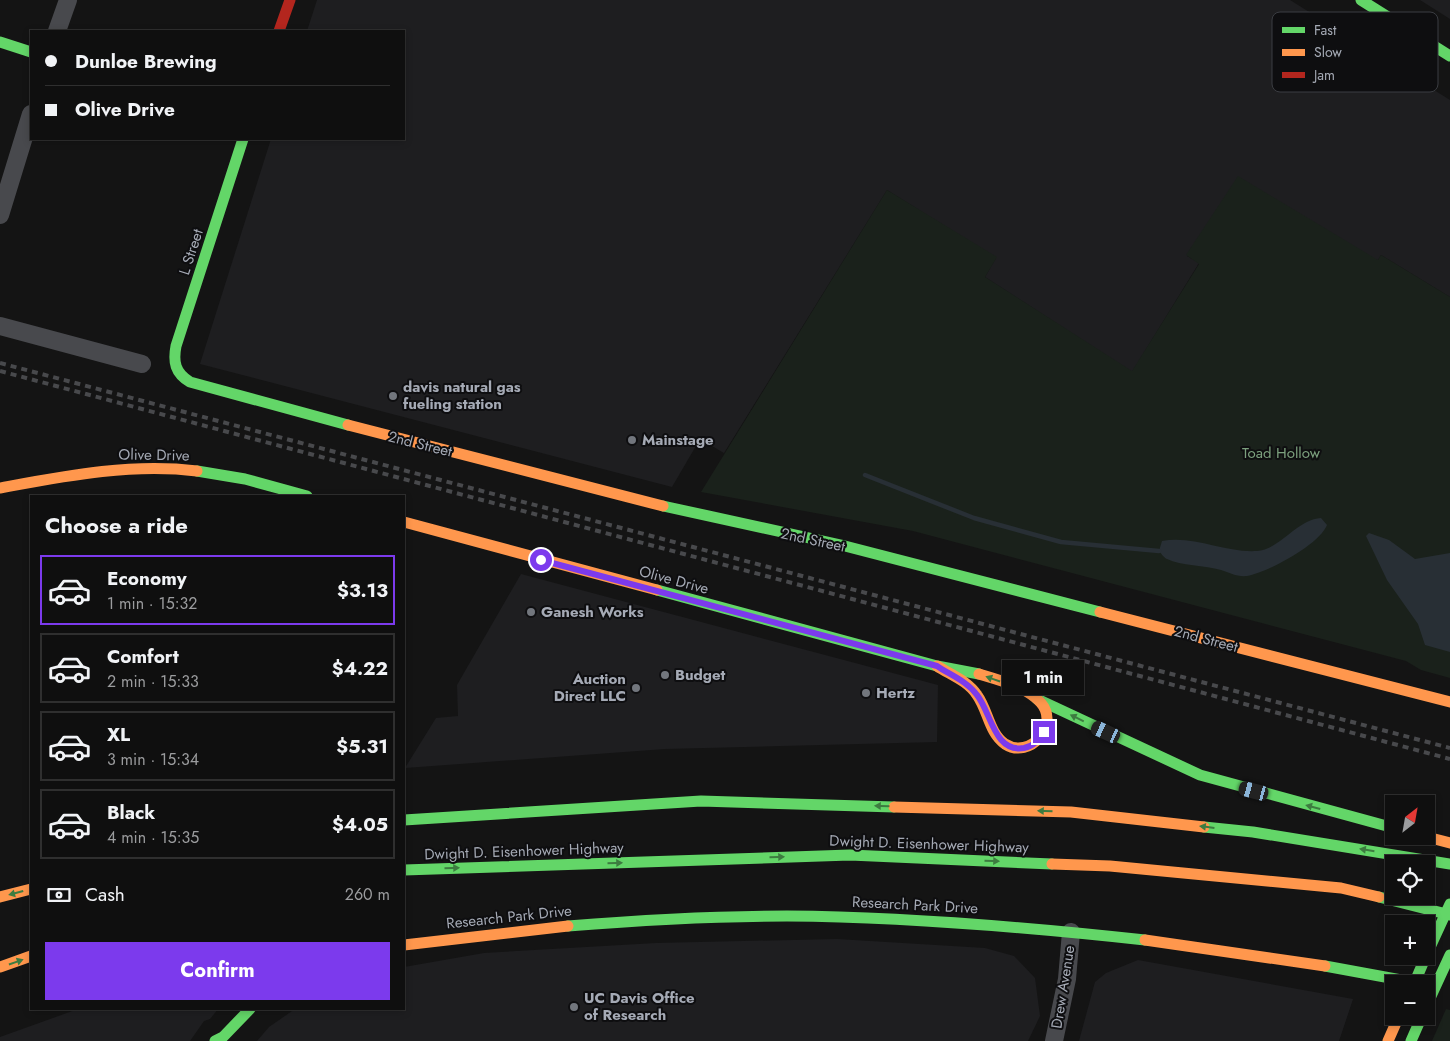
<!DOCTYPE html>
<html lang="en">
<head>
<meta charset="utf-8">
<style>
  :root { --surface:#0f0f0f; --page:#1d1d1d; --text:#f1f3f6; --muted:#9b9c9e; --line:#2f2f2f; --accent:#7c3aed }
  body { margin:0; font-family:Jost,sans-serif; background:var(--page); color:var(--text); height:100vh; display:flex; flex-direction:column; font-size:19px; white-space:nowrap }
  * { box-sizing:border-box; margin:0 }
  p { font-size:16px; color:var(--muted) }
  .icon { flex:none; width:28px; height:28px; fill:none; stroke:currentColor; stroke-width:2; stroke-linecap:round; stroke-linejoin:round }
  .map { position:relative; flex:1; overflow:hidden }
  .details { position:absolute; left:30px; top:495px; width:375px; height:515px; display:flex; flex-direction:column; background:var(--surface); border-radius:0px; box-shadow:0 2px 8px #0003,0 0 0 1px var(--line) }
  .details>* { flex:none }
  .hud { position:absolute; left:30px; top:30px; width:375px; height:110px; border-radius:0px; box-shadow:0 2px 8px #0003,0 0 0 1px var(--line); display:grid; align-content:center; height:110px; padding:0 15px; background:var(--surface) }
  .needle { width:32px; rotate:31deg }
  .tools { position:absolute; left:1385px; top:795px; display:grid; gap:10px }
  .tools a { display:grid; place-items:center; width:50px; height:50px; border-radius:0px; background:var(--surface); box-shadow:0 2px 8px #0003,0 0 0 1px var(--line); font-size:25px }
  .end { position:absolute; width:22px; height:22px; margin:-11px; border:6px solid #7c3aed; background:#fff; box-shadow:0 0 0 2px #fff }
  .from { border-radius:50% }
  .bubble { position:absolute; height:35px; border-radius:0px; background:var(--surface); box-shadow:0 2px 8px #0003,0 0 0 1px var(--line); font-size:16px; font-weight:700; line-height:35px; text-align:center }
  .car { position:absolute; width:15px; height:30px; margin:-15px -8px; border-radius:6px; box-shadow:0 0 4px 1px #0007; background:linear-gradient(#222 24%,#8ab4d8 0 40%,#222 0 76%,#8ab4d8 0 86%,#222 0) }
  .hud b { display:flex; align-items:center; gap:18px; height:48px; font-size:19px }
  .hud b+b { border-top:1px solid var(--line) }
  .hud i { width:12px; height:12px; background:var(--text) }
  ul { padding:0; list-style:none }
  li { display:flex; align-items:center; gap:15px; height:70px; margin:0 10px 8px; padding:0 5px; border:2px solid var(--line); border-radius:0px }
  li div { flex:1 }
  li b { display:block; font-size:19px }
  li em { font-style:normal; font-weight:700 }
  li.active { border-color:var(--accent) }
  li>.icon { width:45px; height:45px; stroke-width:1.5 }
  h2 { padding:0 15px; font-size:22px; line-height:60px }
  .pay { display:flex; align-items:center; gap:12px; height:55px; padding:0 15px; font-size:19px }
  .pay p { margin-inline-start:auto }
  .cta { display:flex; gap:10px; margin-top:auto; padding:10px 15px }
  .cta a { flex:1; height:58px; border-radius:0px; background:var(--accent); color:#fff; font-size:20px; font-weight:700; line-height:58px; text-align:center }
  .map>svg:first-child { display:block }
</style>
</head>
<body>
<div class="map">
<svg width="1450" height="1041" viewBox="0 0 1450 1041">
  <rect width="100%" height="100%" fill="#141414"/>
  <g fill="#1e1e20">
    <polygon points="317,0 1290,0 1450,100 1450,297 1381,255 1378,260 1187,256 1199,263 1132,372 985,277 996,258 887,190 724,453 700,439 672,487 200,364 271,139 404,139 404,31 307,31"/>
    <polygon points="1420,0 1450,0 1450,19"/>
    <polygon points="521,574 938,685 937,742 665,749 405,768 436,718 458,716 457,685"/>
    <polygon points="837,939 985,948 1014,956 1035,978 1040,1016 1028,1041 257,1041 269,1027 295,1009 404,1009 404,967 484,953 656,943"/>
    <polygon points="1138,960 1353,999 1339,1041 1079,1041 1095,982 1106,973"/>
    <polygon points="78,1009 218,1009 210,1019 204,1021 190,1041 0,1041 0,1037"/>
  </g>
  <g fill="#1a211b">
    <polygon points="1238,176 1378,260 1381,255 1450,297 1450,678 1421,670 1406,661 913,531 701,492 887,190 997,257 985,277 1132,371 1199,264 1186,255"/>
    <polygon points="1446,1009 1450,1010 1450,1041 1432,1041"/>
  </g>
  <g fill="#282f35">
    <path d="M 1321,518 L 1327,525 C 1319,545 1268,572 1247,576 C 1237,577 1230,573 1221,570 C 1205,565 1181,566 1167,559 C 1164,558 1161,553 1159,551 L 1162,541 C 1194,535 1224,553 1257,551 C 1281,549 1296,520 1321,518 Z"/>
    <polygon points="1369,533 1389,540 1415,559 1450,553 1450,652 1425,645 1418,624 1387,580 1366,536"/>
  </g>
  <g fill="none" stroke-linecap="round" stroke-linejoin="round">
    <polyline stroke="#282f35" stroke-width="4.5" points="865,475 974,518 1061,542 1159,551"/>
    <g stroke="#48494d" stroke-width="18">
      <polyline points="57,31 68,0"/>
      <polyline points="0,215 31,114"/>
      <polyline points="0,326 142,364"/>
      <polyline points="1054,1041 1067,979 1071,932"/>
    </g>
    <g stroke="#63d668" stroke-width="11">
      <polyline points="1361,0 1450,56"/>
      <polyline points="0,42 31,52"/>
      <path d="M 243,139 L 176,346 C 173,362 175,373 190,382 L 348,425"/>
      <polyline points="197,471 245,479 307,496"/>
      <polyline points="663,506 841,545 1100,612"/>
      <polyline points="657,590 937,666 979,674"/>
      <polyline points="1037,699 1200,775 1394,828"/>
      <polyline points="404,820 701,801 894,807"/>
      <polyline points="1204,827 1253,832 1450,864"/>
      <polyline points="404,870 850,855 1052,864"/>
      <polyline points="1379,897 1450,915"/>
      <path d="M 568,926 C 641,920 714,916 787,916 C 907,917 1026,927 1145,940"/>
      <polyline points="1325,966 1423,984"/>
      <polyline points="215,1041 223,1037 250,1009"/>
      <polyline points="1411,1041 1422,1016"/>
    </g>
    <g stroke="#ff974d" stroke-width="11">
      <polyline points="348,425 663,506"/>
      <path d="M 0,488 C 65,476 130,463 197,471"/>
      <polyline points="404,522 657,590"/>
      <polyline points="1100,612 1450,702"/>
      <path d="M 937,666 C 951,675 968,681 977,695 C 988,710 989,733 1005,744 C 1030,760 1060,725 1041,703 C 1027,687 999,680 979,674"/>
      <polyline points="894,807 1071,812 1204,827"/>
      <polyline points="1423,836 1450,843"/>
      <polyline points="1052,864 1110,866 1341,888 1379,897"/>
      <polyline points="0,897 31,889"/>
      <polyline points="1145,940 1325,966"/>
      <polyline points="404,945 568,926"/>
      <polyline points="0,967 31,956"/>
      <polyline points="1388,1041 1399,1016"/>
    </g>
    <polyline stroke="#b3261e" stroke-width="11" points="279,31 290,0"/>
    <g stroke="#48494c" stroke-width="4" stroke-dasharray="6 5" stroke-linecap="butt">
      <polyline points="0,363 1450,748"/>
      <polyline points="0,371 1450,759"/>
    </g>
    <g stroke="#63d668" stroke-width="11">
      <polyline points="1426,956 1450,904"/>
      <polyline points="1414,984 1426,956"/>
      <polyline points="1426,1007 1450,955"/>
    </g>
  </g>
  <defs><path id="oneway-solid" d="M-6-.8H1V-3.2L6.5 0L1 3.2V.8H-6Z" transform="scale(1.25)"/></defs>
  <g fill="#3d7c40">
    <use href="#oneway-solid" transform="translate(993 679) rotate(-161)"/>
    <use href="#oneway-solid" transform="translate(1077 718) rotate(-154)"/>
    <use href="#oneway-solid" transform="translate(882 806) rotate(-178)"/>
    <use href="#oneway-solid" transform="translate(1313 807) rotate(-165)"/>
    <use href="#oneway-solid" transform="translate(1045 811) rotate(-178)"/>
    <use href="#oneway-solid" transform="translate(1207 827) rotate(-173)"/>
    <use href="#oneway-solid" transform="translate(1367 850) rotate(-171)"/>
    <use href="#oneway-solid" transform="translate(777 857) rotate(-2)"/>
    <use href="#oneway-solid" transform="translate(992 861) rotate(2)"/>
    <use href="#oneway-solid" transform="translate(615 863) rotate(-2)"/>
    <use href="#oneway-solid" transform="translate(452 868) rotate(-2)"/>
    <use href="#oneway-solid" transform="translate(16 893) rotate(165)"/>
    <use href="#oneway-solid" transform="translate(16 962) rotate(-19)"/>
  </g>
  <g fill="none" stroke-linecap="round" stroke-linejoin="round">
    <path stroke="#7c3aed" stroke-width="6" d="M 541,560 L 937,666 C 950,675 967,681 977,695 C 991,712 994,753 1024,748 C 1034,746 1039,740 1044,732"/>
  </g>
  <g fill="#72767d" stroke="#0e0e10" stroke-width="2">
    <circle cx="393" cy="396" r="5"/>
    <circle cx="632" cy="440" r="5"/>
    <circle cx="531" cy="612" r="5"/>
    <circle cx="665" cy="675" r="5"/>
    <circle cx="636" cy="688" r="5"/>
    <circle cx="866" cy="693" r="5"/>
    <circle cx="574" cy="1007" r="5"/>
  </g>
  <g text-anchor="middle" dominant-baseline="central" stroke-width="4" stroke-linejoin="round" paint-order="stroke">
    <g font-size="15" fill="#a5aab5" stroke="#0e0e10">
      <text transform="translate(191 252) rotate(-72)">L Street</text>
      <text transform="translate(420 444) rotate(14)">2nd Street</text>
      <text transform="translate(154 455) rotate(1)">Olive Drive</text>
      <text transform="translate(813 540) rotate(12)">2nd Street</text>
      <text transform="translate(674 580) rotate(15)">Olive Drive</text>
      <text transform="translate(1206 639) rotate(15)">2nd Street</text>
      <text transform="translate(929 844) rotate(2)">Dwight D. Eisenhower Highway</text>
      <text transform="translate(524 851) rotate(-2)">Dwight D. Eisenhower Highway</text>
      <text transform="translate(915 905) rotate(3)">Research Park Drive</text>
      <text transform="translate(509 917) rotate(-6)">Research Park Drive</text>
      <text transform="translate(1063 987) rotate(-81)">Drew Avenue</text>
    </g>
    <g font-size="15" font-weight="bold" fill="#a5aab5" stroke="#0e0e10" text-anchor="start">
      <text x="403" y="387">davis natural gas<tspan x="403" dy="17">fueling station</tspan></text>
      <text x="642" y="440">Mainstage</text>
      <text x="541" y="612">Ganesh Works</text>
      <text x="675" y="675">Budget</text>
      <text x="626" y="679" text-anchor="end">Auction<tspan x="626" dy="17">Direct LLC</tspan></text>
      <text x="876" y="693">Hertz</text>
      <text x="584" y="998">UC Davis Office<tspan x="584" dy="17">of Research</tspan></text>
    </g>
    <g font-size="15" fill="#7ca07e" stroke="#0e0e10">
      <text x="1281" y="453">Toad Hollow</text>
    </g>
  </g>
  <rect x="1272" y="12" width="166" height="80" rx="8" fill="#0e0e10" stroke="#3b3d42" stroke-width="1"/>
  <rect x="1282" y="27" width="23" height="6" fill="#63d668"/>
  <rect x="1282" y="49" width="23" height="7" fill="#ff974d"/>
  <rect x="1282" y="72" width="23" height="6" fill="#b3261e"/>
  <g font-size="14" fill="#a5aab5">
    <text x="1314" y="35">Fast</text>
    <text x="1314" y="57">Slow</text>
    <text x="1314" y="80">Jam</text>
  </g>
</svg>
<div class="tools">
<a><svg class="needle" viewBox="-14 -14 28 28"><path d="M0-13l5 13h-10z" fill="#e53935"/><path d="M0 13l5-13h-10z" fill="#9b9c9e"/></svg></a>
<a><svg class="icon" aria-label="locate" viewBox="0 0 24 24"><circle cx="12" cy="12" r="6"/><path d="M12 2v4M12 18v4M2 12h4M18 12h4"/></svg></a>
<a>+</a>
<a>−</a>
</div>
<i class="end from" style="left:541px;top:560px"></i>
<i class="end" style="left:1044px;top:732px"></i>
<div class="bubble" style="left:1002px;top:660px;width:82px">1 min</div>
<i class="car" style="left:1106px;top:732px;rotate:295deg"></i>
<i class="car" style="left:1254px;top:791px;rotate:285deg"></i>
<div class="hud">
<b><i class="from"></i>Dunloe Brewing</b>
<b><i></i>Olive Drive</b>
</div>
<section class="details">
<h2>Choose a ride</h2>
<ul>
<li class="active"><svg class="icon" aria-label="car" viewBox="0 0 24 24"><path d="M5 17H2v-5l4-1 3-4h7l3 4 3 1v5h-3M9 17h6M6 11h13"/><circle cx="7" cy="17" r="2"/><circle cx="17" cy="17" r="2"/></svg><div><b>Economy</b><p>1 min · 15:32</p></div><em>$3.13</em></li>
<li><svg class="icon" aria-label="car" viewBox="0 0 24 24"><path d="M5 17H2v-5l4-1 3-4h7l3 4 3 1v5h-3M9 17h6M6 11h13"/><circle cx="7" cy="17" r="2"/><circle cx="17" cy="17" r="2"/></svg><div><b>Comfort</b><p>2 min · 15:33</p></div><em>$4.22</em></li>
<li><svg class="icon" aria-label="car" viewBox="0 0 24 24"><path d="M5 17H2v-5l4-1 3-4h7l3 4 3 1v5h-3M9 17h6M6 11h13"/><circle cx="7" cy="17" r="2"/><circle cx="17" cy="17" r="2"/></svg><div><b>XL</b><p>3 min · 15:34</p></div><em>$5.31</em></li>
<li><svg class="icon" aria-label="car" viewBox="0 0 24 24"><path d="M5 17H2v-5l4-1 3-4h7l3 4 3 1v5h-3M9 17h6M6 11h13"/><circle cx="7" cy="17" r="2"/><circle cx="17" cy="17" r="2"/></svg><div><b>Black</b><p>4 min · 15:35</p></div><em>$4.05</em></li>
</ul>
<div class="pay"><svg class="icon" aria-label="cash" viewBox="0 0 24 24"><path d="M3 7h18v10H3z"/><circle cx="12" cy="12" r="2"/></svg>Cash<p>260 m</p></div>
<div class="cta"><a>Confirm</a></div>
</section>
</div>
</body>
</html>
